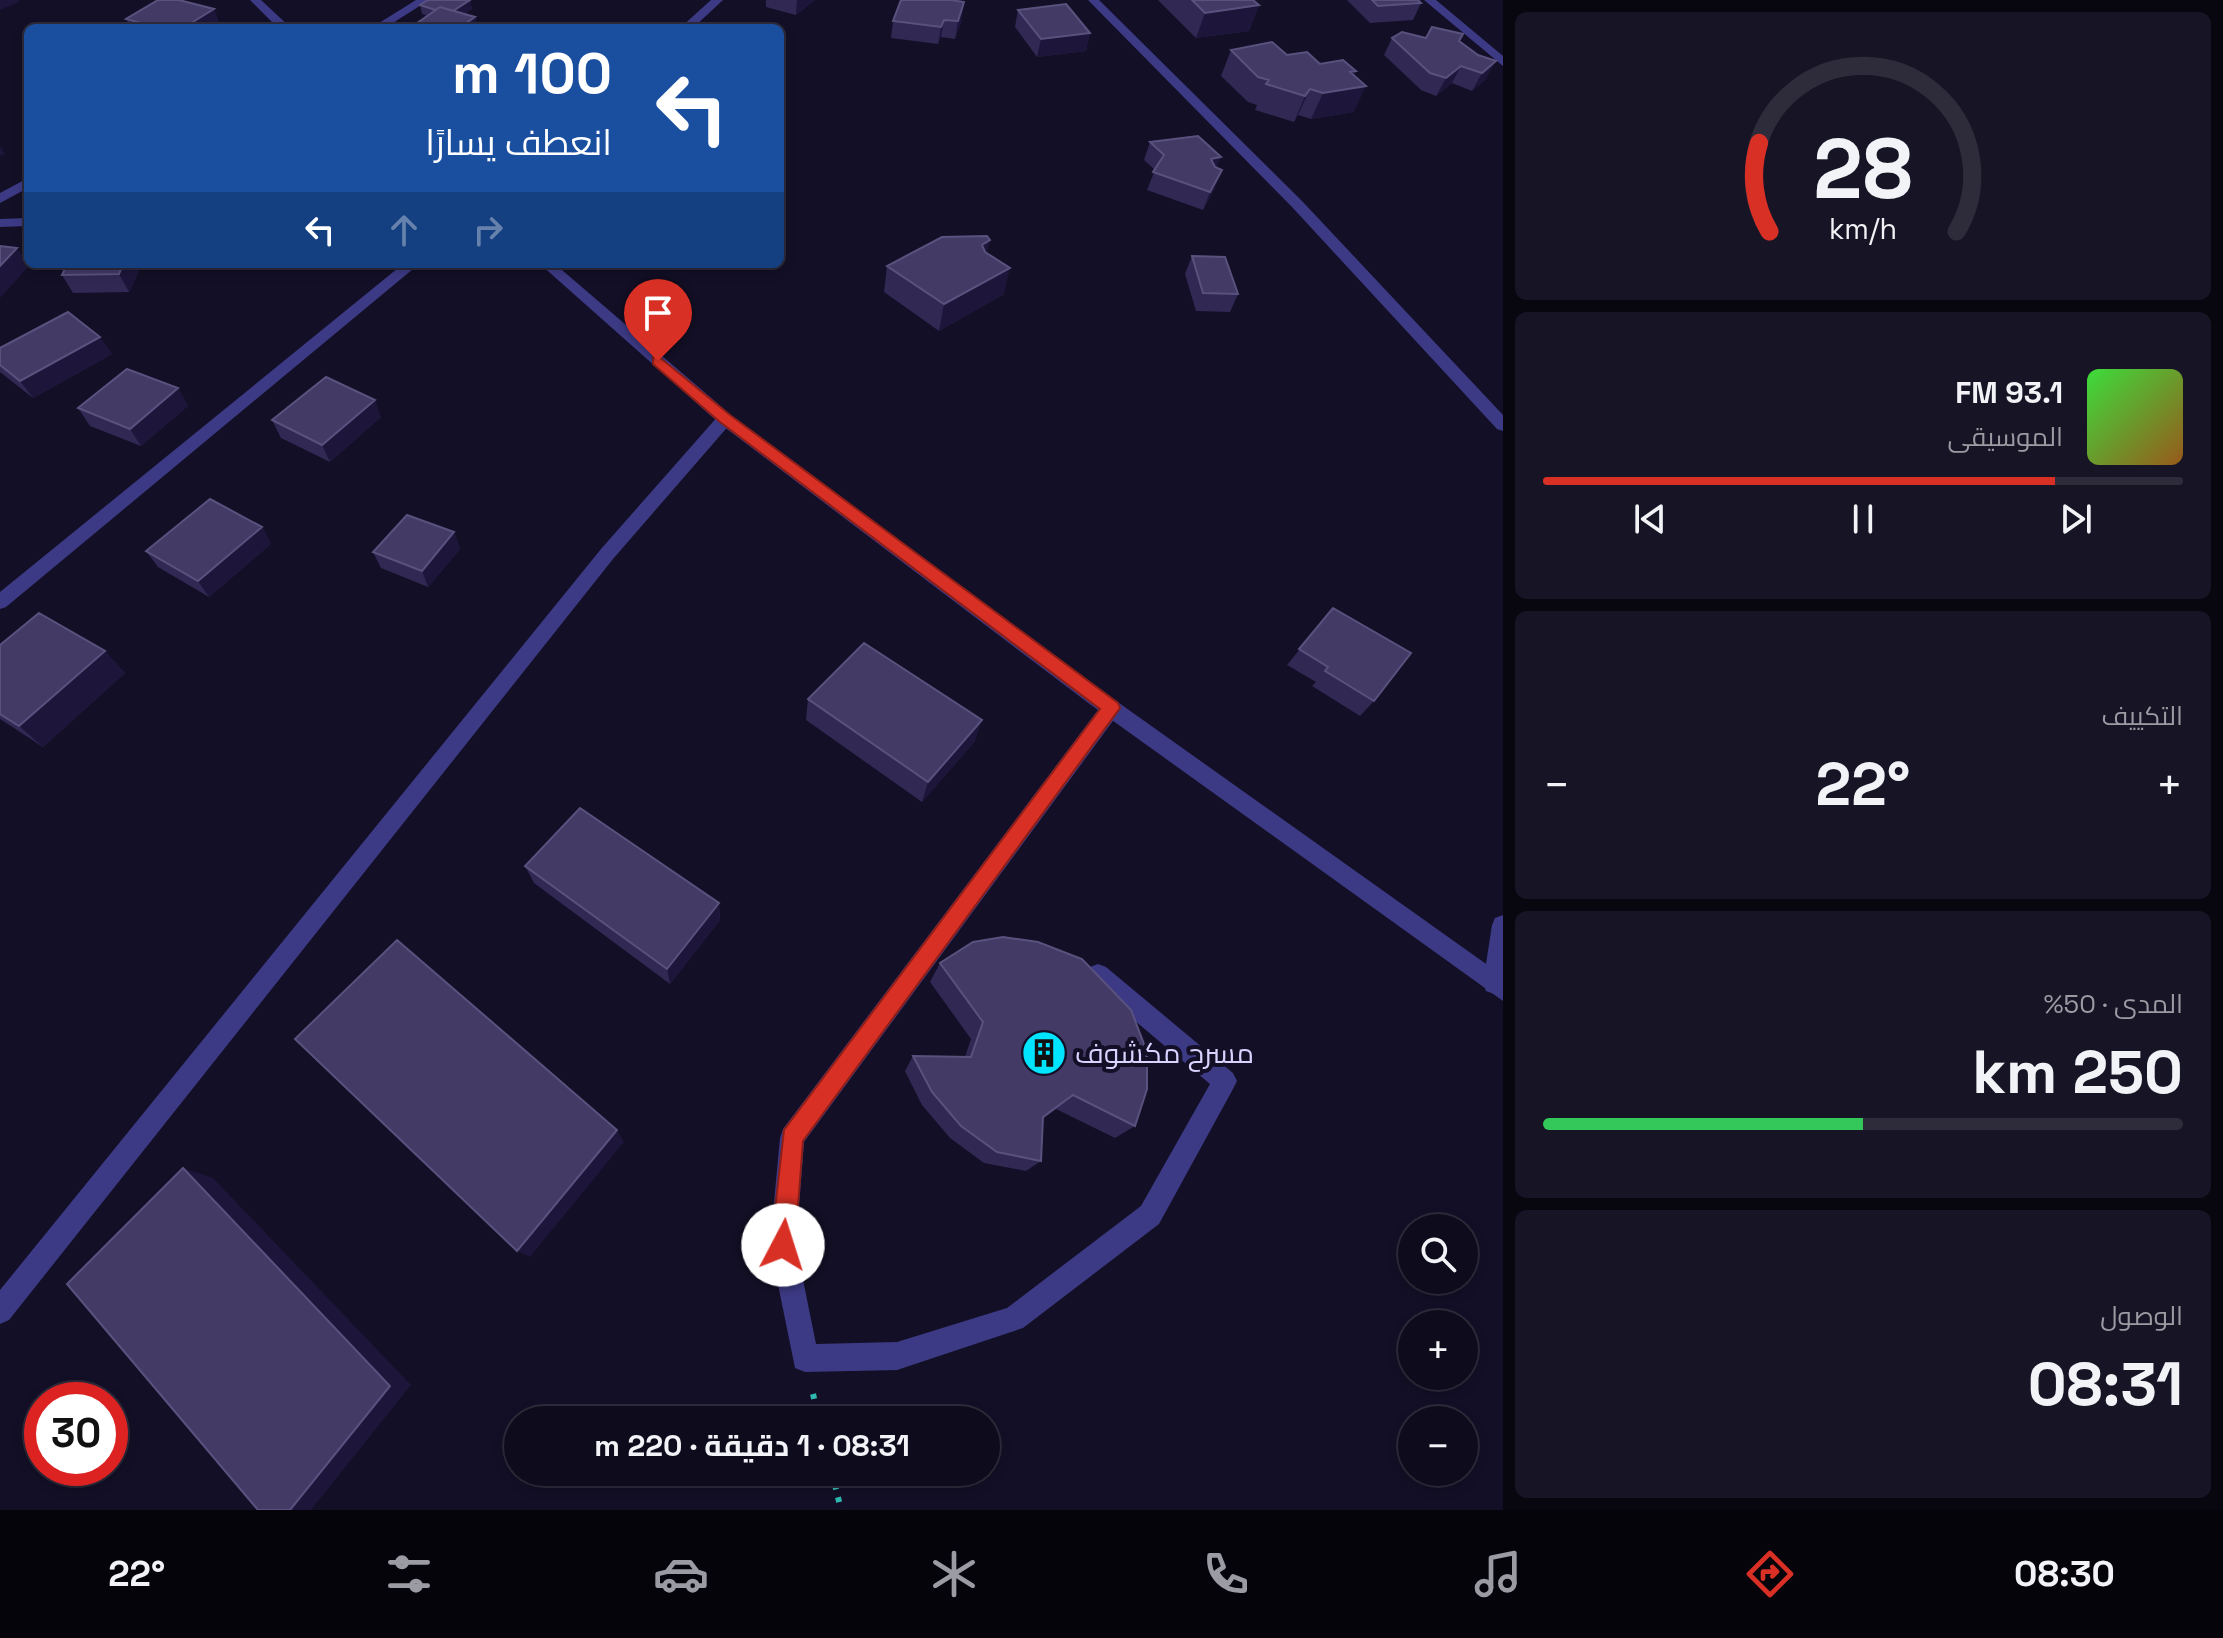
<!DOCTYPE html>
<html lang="ar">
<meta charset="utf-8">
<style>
body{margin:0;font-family:"Space Grotesk",Cairo,sans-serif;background:#171425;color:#f1f3f6;direction:rtl;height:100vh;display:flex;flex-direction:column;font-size:30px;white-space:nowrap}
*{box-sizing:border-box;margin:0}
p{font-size:26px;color:#9b9ba3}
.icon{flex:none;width:44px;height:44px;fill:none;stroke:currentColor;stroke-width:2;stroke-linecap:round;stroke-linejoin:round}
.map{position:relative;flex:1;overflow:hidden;direction:ltr}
.sheet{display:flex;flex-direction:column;gap:12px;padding:12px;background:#08060f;width:720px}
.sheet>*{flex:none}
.banner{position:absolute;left:24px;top:24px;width:760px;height:244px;border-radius:12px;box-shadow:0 4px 12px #0003,0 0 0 2px #2e2b3b;direction:rtl;background:#1a4fa0;color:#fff;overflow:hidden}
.fabs{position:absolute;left:1398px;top:1214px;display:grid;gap:16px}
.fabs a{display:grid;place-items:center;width:80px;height:80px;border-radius:50%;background:#0e0b1c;box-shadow:0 4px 12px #0003,0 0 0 2px #2e2b3b;font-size:40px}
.speed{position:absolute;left:24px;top:1382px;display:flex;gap:16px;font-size:40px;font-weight:700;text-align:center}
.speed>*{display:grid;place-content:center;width:104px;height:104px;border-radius:50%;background:#0e0b1c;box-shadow:0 4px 12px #0003,0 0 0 2px #2e2b3b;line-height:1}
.speed .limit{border:12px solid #d22;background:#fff;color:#111}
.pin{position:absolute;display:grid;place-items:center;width:68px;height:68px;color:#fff;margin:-82px -34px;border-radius:50% 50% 50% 0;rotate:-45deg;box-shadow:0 0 8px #0007}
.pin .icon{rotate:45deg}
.me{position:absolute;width:88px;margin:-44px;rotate:5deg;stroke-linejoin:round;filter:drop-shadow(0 0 6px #0008)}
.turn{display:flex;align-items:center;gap:28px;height:168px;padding:0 40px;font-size:36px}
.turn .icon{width:104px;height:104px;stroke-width:2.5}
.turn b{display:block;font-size:56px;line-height:68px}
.lanes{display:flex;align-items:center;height:76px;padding:0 40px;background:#0003;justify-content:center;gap:40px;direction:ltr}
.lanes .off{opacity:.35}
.big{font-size:60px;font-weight:700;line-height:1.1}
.sheet .tile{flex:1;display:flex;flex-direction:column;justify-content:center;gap:12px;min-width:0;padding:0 28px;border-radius:12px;background:#171425}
.sheet .dial{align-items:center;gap:0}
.dial svg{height:208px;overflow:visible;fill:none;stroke:#2e2b3b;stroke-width:7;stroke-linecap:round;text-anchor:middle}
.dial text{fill:#f1f3f6;stroke:none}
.song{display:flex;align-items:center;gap:24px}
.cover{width:96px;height:96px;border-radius:12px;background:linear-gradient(135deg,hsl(120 70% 55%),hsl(30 70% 35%))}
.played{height:8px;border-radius:4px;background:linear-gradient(90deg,#d93025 80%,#2e2b3b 80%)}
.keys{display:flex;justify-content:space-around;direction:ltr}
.heat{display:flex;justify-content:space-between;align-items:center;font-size:44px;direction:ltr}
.charge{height:12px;border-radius:6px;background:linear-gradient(90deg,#34c759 50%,#2e2b3b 0)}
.trip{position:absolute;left:504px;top:1406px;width:496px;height:80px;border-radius:40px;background:#0e0b1c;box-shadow:0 4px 12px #0003,0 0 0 2px #2e2b3b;font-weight:700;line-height:80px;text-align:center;direction:rtl}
.tab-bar{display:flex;height:128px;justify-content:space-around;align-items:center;background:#06040b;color:#9b9ba3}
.tab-bar .icon{width:56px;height:56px}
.tab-bar .active{color:#d93025}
.tab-bar b{font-size:36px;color:#f1f3f6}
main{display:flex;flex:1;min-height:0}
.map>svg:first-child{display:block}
</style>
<main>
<section class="sheet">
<div class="tile dial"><svg viewBox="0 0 100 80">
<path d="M14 69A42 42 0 1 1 86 69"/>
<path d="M14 69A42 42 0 0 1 10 35" stroke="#d93025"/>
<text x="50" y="56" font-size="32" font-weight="700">28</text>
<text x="50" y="72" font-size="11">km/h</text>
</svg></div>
<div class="tile">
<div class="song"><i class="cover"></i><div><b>93.1 FM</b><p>الموسيقى</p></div></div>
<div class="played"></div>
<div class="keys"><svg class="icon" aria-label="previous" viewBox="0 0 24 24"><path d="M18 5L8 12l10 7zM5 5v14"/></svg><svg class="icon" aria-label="pause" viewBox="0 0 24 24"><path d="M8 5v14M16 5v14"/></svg><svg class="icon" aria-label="next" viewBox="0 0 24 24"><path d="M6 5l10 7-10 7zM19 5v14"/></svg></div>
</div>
<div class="tile"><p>التكييف</p>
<div class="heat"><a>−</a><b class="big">22°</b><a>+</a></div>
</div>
<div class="tile"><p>المدى · 50%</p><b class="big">250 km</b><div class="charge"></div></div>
<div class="tile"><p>الوصول</p><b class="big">08:31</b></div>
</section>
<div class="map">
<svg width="1503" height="1510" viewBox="0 0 1503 1510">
<rect width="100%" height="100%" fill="#130f26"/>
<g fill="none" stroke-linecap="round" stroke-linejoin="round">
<path stroke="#2fb8b0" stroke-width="6" stroke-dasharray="5 8" stroke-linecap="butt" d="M 813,1394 L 819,1420
M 832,1472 L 841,1510"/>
<path fill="#3d3a85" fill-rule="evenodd" d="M 416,0 L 429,0 L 385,28 L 371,28 Z
M 1088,0 L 1099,0 L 1302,201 L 1503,415 L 1503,431 L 1497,429 L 1292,207 Z
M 1424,0 L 1436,0 L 1503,56 L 1503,66 Z
M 28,178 L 28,188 L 0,203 L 0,193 Z
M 28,218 L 28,226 L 0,227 L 0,219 Z
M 725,414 L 731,415 L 731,423 L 613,559 L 9,1320 L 0,1324 L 0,1290 L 601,549 L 719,415 Z
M 1111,700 L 1118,702 L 1121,708 L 1118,714 L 804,1142 L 796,1245 L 816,1344 L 897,1342 L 1007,1308 L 1141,1206 L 1210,1084 L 1090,983 L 1087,975 L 1090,967 L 1098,964 L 1106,967 L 1233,1073 L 1237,1081 L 1233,1089 L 1159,1224 L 1023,1328 L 897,1370 L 805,1372 L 795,1368 L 770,1245 L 780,1138 L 783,1129 L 1104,702 Z
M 1503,915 L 1503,997 L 1486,991 L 1483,983 L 1492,925 L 1495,918 Z"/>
<path fill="#3d3a85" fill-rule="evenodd" d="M 250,0 L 261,0 L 291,28 L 278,28 Z
M 711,0 L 723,0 L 693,28 L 680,28 Z
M 403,264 L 419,264 L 6,607 L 0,609 L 0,592 Z
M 540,264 L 555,264 L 731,415 L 1105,693 L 1503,976 L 1503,1001 L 1091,705 L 719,423 Z"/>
</g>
<path fill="#312854" d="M 470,0 L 472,9 L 464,14 L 475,17 L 478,28 L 410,28 L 428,16 L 422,14 L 420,5 Z
M 766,0 L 815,0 L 796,15 L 766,7 Z
M 1158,0 L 1253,0 L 1259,5 L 1249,31 L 1196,38 Z
M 1347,0 L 1418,0 L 1421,3 L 1413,20 L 1370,23 Z
M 1018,10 L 1090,33 L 1086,51 L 1037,57 L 1015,27 Z
M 126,19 L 221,26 L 218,28 L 131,28 Z
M 962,19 L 955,39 L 941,37 L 938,44 L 891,38 L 893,21 Z
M 1392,38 L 1426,38 L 1459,41 L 1486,79 L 1472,91 L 1452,83 L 1436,96 L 1421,90 L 1384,55 Z
M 1231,50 L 1287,55 L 1356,71 L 1354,75 L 1354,112 L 1311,119 L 1298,115 L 1294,122 L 1255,110 L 1257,105 L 1248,102 L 1221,76 Z
M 1150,142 L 1217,168 L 1215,188 L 1203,210 L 1147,190 L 1155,170 L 1144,160 Z
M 987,253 L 1004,294 L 939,331 L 884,292 L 887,266 Z
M 1192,256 L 1238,294 L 1230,312 L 1196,311 L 1185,274 Z
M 67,264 L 142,264 L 129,292 L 73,293 L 62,275 Z
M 100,337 L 112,354 L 33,398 L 0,372 L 0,348 Z
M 178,388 L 188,406 L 141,446 L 90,426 L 78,408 Z
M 381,417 L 330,462 L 281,438 L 272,420 Z
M 262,527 L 271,544 L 209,597 L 158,567 L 146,551 Z
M 454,532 L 460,549 L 428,587 L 381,568 L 373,552 Z
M 1333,608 L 1374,701 L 1360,716 L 1312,686 L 1316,682 L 1287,665 Z
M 0,645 L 105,651 L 125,673 L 43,747 L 0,719 Z
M 808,699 L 975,741 L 922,802 L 806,720 Z
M 525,866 L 719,903 L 720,920 L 670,984 L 534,883 Z
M 940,963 L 1135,1126 L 1115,1138 L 1056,1109 L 1043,1119 L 1041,1161 L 1026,1171 L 984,1163 L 950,1138 L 922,1105 L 905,1071 L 913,1056 L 965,1057 L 971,1039 L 930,982 Z"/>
<path fill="#1d163a" d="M 0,0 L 18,0 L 19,2 L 0,10 Z
M 470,0 L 472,9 L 449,23 L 447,14 Z
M 797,0 L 815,0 L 796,15 Z
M 964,2 L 962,19 L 955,39 L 958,21 Z
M 1259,5 L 1249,31 L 1196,38 L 1205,13 Z
M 214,9 L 221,26 L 218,28 L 183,28 Z
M 475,17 L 478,28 L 459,28 Z
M 944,20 L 941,37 L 938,44 L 941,27 Z
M 1090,33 L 1086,51 L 1037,57 L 1041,39 Z
M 1496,61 L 1486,79 L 1472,91 L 1482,73 Z
M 1461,66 L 1452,83 L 1436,96 L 1446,78 Z
M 1356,71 L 1347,89 L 1366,86 L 1354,112 L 1311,119 L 1323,93 L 1350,72 Z
M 1310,89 L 1298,115 L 1294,122 L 1305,96 Z
M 784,112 L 784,130 L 780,133 L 780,116 Z
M 0,146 L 5,154 L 0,156 Z
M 1221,157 L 1214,175 L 1211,159 Z
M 1222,170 L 1215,188 L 1203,210 L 1210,192 Z
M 990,240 L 984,266 L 982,245 Z
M 17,248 L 29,266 L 0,298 L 0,266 Z
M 123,264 L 142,264 L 129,292 L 119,274 Z
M 1010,268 L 1004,294 L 939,331 L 944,304 Z
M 100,337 L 112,354 L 33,398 L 20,381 Z
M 178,388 L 188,406 L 141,446 L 130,429 Z
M 375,400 L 381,417 L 330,462 L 322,445 Z
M 262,527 L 271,544 L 209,597 L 198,581 Z
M 454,532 L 460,549 L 428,587 L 422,571 Z
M 105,651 L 125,673 L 43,747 L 19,726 Z
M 982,720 L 975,741 L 922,802 L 928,782 Z
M 719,903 L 720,920 L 670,984 L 667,969 Z
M 617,1130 L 624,1142 L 530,1257 L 517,1251 Z
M 183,1168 L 213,1178 L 411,1385 L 311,1510 L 290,1510 Z"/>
<path fill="#433a66" stroke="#5a527e" stroke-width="2" d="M 158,0 L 179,0 L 214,9 L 183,28 L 144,28 L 140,27 L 145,24 L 126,19 Z
M 428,0 L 470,0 L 453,11 L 440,7 L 435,10 L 420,5 Z
M 901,0 L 951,0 L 964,2 L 958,21 L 944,20 L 941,27 L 893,21 Z
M 1192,0 L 1253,0 L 1259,5 L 1205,13 Z
M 1372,0 L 1418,0 L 1421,3 L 1378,6 Z
M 1066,4 L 1090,33 L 1041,39 L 1018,10 Z
M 440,7 L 475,17 L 459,28 L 410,28 Z
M 1432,27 L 1463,34 L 1459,41 L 1478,55 L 1496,61 L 1482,73 L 1461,66 L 1446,78 L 1430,73 L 1392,38 L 1402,32 L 1426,38 Z
M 1272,42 L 1287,55 L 1307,52 L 1320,64 L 1343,60 L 1356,71 L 1350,72 L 1366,86 L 1323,93 L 1310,89 L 1305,96 L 1266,84 L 1269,80 L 1258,77 L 1231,50 Z
M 1198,136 L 1221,157 L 1211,159 L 1215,167 L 1222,170 L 1210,192 L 1153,172 L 1164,155 L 1150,142 Z
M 987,236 L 990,240 L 982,245 L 985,252 L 1010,268 L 944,304 L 887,266 L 942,237 Z
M 0,246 L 17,248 L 0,266 Z
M 1192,256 L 1225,257 L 1238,294 L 1203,293 Z
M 67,264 L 123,264 L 119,274 L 62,275 Z
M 68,312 L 100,337 L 20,381 L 0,365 L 0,348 Z
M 127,369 L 178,388 L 130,429 L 78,408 Z
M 326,377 L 375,400 L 322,445 L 272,420 Z
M 210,499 L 262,527 L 198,581 L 146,551 Z
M 407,515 L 454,532 L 422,571 L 373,552 Z
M 1333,608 L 1411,653 L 1374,701 L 1325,671 L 1328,667 L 1299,649 Z
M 39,613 L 105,651 L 19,726 L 0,714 L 0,645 Z
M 864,643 L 982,720 L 928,782 L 808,699 Z
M 580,808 L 719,903 L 667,969 L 525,866 Z
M 1003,937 L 1038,942 L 1082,959 L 1131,1010 L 1147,1052 L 1147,1089 L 1135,1126 L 1073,1095 L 1043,1117 L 1041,1161 L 997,1152 L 961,1126 L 932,1092 L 913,1056 L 971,1057 L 983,1022 L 940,963 L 973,942 Z
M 397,940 L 617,1130 L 517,1251 L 295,1039 Z
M 183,1168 L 390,1386 L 290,1510 L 258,1510 L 67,1284 Z"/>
<path fill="#d93025" stroke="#8d1f18" stroke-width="2" d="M 658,356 L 730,415 L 1118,703 L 1120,708 L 803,1141 L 795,1245 L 791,1253 L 783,1257 L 775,1253 L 771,1245 L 784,1130 L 1100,709 L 720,422 L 653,364 L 653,357 Z"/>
<defs>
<g id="building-disc" transform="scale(2.3)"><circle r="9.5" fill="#00e5ff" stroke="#130f26"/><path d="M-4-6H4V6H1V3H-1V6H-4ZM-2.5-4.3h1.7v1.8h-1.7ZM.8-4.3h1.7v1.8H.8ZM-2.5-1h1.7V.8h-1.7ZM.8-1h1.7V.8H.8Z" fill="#111"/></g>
</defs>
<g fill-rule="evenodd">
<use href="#building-disc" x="1044" y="1053"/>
</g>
<g text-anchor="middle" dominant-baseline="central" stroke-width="8" stroke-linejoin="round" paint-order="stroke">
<g font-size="28" fill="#d9d4ff" stroke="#130f26" text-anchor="start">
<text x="1075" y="1053">مسرح مكشوف</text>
</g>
</g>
</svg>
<div class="fabs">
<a><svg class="icon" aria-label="search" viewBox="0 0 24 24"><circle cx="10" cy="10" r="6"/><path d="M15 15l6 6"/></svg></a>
<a>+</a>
<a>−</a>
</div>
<div class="speed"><div class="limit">30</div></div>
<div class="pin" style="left:658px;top:361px;background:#d93025"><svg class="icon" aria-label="arrive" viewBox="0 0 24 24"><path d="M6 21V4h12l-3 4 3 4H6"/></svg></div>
<svg class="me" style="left:783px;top:1245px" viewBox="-20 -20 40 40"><circle r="19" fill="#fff"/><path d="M0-13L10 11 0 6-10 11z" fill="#d93025"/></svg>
<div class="trip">08:31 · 1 دقيقة · 220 m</div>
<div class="banner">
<div class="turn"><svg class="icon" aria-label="left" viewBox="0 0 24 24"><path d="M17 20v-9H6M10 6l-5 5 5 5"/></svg><div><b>100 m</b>انعطف يسارًا</div></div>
<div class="lanes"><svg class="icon" aria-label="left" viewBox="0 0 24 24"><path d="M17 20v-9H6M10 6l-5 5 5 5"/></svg><svg class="icon off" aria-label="ahead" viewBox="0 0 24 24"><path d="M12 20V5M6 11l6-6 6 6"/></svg><svg class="icon off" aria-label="right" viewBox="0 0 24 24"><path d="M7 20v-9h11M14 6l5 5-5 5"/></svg></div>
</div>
</div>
</main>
<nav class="tab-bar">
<b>08:30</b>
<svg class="icon active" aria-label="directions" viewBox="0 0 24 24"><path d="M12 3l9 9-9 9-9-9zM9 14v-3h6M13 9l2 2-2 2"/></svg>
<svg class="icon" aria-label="music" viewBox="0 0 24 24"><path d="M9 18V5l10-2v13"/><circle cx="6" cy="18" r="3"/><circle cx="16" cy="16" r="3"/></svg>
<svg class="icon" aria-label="phone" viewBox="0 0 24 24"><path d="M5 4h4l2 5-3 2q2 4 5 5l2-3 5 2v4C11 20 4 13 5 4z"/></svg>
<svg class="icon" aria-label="climate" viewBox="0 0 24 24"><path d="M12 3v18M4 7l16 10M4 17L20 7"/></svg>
<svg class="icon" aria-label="car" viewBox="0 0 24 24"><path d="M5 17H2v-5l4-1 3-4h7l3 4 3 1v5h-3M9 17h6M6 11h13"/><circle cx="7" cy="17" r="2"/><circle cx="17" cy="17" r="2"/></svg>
<svg class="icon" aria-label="filters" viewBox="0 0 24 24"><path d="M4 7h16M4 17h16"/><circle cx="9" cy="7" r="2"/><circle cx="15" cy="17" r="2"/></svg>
<b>22°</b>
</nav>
